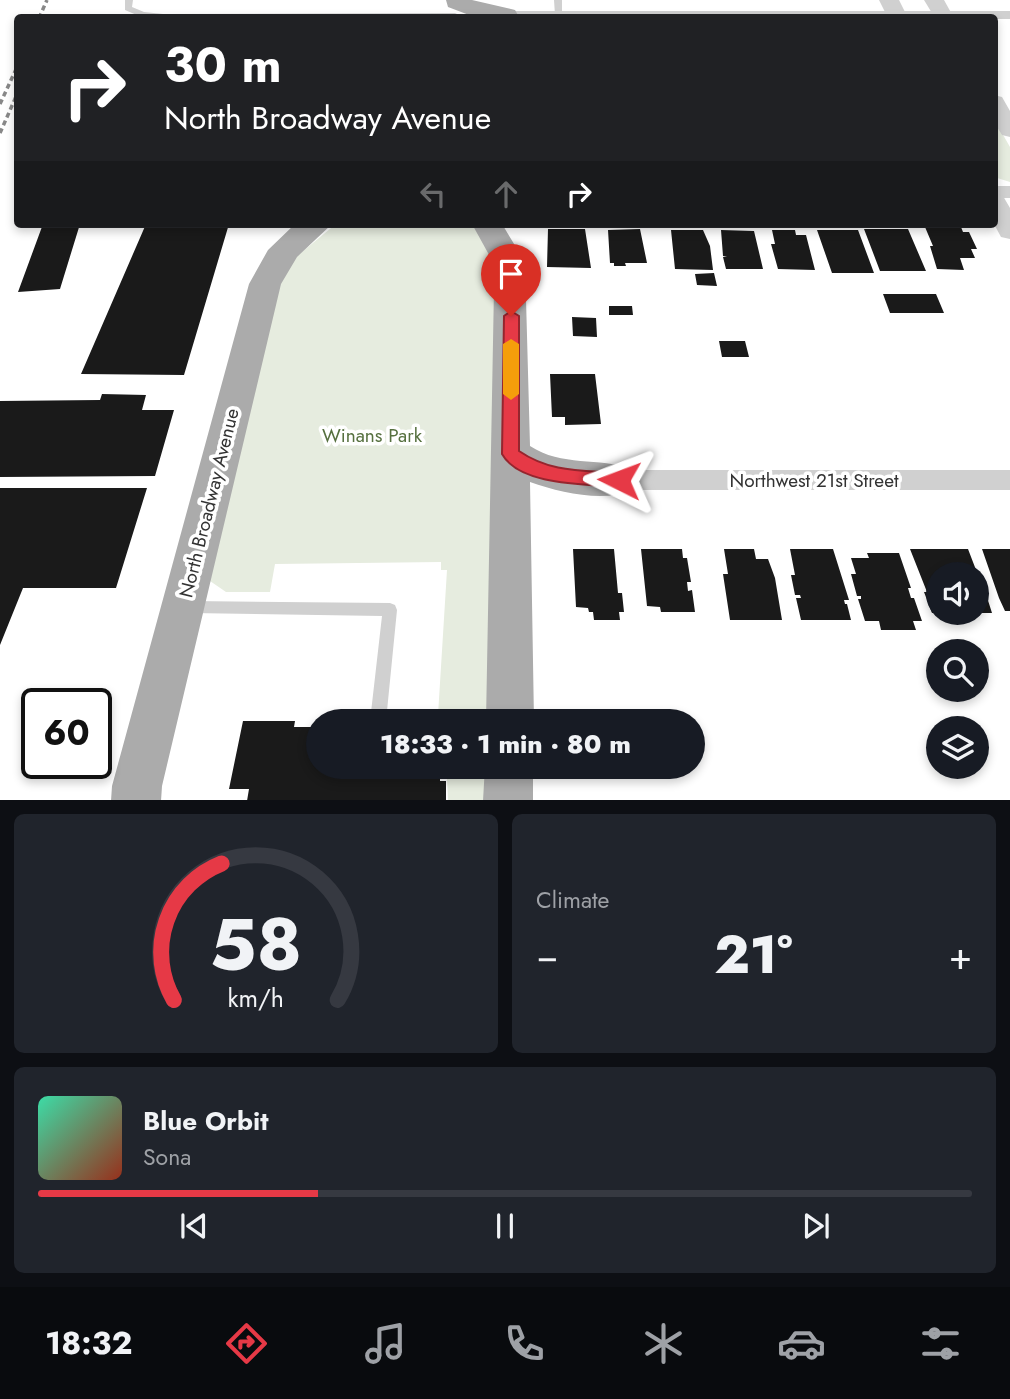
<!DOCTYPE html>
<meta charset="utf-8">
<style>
body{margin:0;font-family:Jost,sans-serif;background:#20242c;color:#f1f3f6;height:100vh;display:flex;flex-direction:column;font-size:26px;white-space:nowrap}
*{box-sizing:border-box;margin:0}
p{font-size:23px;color:#9ea1a6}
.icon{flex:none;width:38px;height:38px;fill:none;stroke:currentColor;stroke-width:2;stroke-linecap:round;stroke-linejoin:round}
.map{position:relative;height:800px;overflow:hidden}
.sheet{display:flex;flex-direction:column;gap:14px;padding:14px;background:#0d0f14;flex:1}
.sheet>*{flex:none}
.banner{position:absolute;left:14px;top:14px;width:984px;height:214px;border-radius:7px;box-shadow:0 4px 10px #0003;background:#202124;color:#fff;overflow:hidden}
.buttons{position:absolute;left:926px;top:562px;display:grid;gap:14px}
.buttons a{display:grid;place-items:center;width:63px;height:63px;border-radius:50%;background:#171b24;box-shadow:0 4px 10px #0003;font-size:35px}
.speed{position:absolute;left:21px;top:688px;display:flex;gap:14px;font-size:35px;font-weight:700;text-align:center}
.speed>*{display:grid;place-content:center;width:91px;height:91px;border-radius:50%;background:#171b24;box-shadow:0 4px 10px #0003;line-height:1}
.speed .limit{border:4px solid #111;border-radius:10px;background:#fff;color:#111}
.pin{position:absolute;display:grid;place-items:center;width:60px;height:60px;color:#fff;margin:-72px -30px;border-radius:50% 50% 50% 0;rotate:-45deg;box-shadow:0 0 7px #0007}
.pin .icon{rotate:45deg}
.me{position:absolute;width:77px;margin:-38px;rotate:273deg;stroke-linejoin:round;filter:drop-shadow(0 0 5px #0008)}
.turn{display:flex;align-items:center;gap:24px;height:147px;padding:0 35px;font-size:32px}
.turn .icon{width:91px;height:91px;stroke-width:2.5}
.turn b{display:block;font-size:49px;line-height:60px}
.lanes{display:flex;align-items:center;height:66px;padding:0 35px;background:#0003;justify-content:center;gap:35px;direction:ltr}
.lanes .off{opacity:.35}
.big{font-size:52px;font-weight:800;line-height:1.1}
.sheet .card{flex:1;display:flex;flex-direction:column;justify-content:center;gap:10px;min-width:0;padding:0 24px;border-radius:10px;background:#20242c}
.sheet .dial{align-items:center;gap:0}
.dial svg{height:182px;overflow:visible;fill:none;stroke:#363941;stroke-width:7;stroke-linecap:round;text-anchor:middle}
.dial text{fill:#f1f3f6;stroke:none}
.song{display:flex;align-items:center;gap:21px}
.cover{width:84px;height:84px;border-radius:10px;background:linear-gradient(135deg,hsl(160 70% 55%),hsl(10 70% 35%))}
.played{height:7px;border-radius:4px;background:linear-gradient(90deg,#e63946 30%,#363941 30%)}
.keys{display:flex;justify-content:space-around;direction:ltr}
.heat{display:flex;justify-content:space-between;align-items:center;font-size:38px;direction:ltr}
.sheet .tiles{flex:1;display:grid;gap:14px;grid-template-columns:1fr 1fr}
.card:last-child{grid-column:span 2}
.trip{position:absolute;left:306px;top:709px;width:399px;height:70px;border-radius:35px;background:#171b24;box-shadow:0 4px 10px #0003;font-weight:800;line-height:70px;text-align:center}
.tab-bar{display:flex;height:112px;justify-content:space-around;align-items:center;background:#090b0e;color:#9ea1a6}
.tab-bar .icon{width:49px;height:49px}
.tab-bar .active{color:#e63946}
.tab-bar b{font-size:32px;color:#f1f3f6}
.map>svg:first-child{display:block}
</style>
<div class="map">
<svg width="1010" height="801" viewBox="0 0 1010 801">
<rect width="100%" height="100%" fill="#fff"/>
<path fill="#e6ecdf" d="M 994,119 L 1010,147 L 1010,182 L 994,177 Z
M 336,224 L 472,224 L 490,250 L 497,272 L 491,721 L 441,721 L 438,715 L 447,570 L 441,570 L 441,562 L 275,564 L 270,592 L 226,592 L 210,581 L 281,280 L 291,261 Z
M 440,767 L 490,767 L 488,800 L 448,800 L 447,779 L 440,778 Z"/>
<path fill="#1a1a1a" d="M 43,224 L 80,224 L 60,289 L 18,292 Z
M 146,224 L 229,224 L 184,375 L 81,374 Z
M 925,227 L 961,227 L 963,232 L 969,232 L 977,249 L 971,249 L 975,258 L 960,258 L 964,270 L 937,269 L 930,246 L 933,246 Z
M 548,229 L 585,229 L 591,268 L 547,267 Z
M 640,229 L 647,263 L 625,263 L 626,266 L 614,266 L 614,263 L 610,263 L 608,230 Z
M 864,229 L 908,229 L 926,271 L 880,271 Z
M 671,230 L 703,230 L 710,246 L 713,270 L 675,269 Z
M 721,230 L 754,231 L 763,269 L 726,269 L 723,257 L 727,257 L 723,256 Z
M 772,230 L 795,230 L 796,235 L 806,235 L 815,270 L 778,269 L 771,244 L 775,244 Z
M 817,230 L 858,230 L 874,273 L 832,273 Z
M 714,273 L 717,286 L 697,285 L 695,274 Z
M 883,294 L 936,294 L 944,313 L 890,313 Z
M 609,306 L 632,306 L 633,315 L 609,315 Z
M 572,317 L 596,318 L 597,337 L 573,336 Z
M 719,341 L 745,341 L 749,357 L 722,357 Z
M 550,374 L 595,374 L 601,424 L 565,425 L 565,417 L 552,417 Z
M 102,394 L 146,395 L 142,410 L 174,410 L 155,476 L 0,477 L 0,401 L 100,400 Z
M 0,488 L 147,488 L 116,588 L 23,588 L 0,645 Z
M 573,549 L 614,549 L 618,593 L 622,593 L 624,612 L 619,612 L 620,620 L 594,620 L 593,612 L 589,612 L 588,608 L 576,607 Z
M 641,549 L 682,549 L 683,558 L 687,558 L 691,582 L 687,582 L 688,591 L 692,590 L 695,612 L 661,612 L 660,607 L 647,606 Z
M 724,549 L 754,549 L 756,559 L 768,559 L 775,578 L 782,620 L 730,620 L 723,574 L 728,574 Z
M 790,549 L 833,549 L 849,600 L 844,600 L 845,604 L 847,604 L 851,620 L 801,620 L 796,598 L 801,598 L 800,595 L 795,595 L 791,575 L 795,575 Z
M 910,549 L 968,549 L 981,583 L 978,583 L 981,591 L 985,591 L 992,613 L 976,613 L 976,574 L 938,574 L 938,613 L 932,613 L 924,592 L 927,592 Z
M 982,549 L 1010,549 L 1010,611 L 1005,611 L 999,598 Z
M 867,553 L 899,553 L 911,588 L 908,588 L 911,598 L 914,598 L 922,621 L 913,621 L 916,630 L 881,630 L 879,621 L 865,621 L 858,599 L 861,599 L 861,596 L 857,596 L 851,574 L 856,574 L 851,558 L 869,558 Z
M 243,721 L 295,721 L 294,727 L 318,727 L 318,766 L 440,766 L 440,781 L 446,781 L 446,801 L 247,801 L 249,789 L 229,789 Z"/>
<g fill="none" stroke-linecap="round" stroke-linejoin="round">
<path fill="#d0d0d0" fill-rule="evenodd" d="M 125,0 L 133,0 L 132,7 L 144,12 L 163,14 L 455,13 L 459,15 L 455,17 L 153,18 L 139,16 L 125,10 Z
M 554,0 L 562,0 L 562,17 L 555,15 Z
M 190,601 L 390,603 L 395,605 L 397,610 L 386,721 L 370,721 L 382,616 L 190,613 L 185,612 L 183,607 L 185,602 Z"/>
<path fill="#d0d0d0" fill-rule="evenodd" d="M 506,11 L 1010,11 L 1010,19 L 500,18 L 501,12 Z
M 994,186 L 1010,186 L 1010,198 L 994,198 Z
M 619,470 L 1010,470 L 1010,490 L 619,490 L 610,487 L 607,480 L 610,473 Z"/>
<path fill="#d0d0d0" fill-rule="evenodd" d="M 879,0 L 899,0 L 908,18 L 888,18 Z
M 924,0 L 944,0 L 954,18 L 935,18 Z
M 994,95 L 1002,97 L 1010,111 L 1010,137 L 1002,135 L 994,122 Z
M 994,193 L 1003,196 L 1010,208 L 1010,239 L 1001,237 L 994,224 Z"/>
<path fill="#ababab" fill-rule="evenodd" d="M 446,0 L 472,0 L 515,10 L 518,15 L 516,18 L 477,18 L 448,7 Z
M 295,224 L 332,224 L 297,257 L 281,284 L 162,786 L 161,801 L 111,801 L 112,786 L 249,284 L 268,250 Z
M 472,224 L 502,224 L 525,262 L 530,446 C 562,467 598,457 633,469 L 639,480 L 633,491 C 601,502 561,493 530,482 L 534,721 L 486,721 L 494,288 L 493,262 Z
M 485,766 L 533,766 L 533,801 L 483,801 Z"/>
<path stroke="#888" stroke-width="3.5" stroke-dasharray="5 3.5" stroke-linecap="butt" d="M 39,18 L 47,0
M 0,104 L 18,65
M 0,133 L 18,92"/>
</g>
<path fill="#e63946" stroke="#96252e" stroke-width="2" d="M 511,311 L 519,316 L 519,451 C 551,473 582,470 619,473 L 625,475 L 628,480 L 625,485 L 619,487 C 587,484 520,486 502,454 L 504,316 Z"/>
<path fill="#f59e0b" d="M 511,339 L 519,344 L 519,394 L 511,400 L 503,394 L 503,344 Z"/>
<g text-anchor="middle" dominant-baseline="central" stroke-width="7" stroke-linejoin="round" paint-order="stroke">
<g font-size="19" fill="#56703f" stroke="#fff">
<text x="372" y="435">Winans Park</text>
</g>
<g font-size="19" fill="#333" stroke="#fff">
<text x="814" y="480">Northwest 21st Street</text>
<text transform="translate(209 503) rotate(-76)">North Broadway Avenue</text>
</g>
</g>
</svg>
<div class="buttons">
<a><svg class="icon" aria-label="sound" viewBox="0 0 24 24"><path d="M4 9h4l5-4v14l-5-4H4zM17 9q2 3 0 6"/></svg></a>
<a><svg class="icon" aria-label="search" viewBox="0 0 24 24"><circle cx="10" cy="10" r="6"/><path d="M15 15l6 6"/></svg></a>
<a><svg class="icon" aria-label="layers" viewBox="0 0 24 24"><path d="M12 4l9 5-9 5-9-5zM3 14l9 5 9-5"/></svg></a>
</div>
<div class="speed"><div class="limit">60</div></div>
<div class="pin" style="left:511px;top:316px;background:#d93025"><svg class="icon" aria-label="arrive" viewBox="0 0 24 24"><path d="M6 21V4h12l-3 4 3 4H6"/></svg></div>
<svg class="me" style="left:619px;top:480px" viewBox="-20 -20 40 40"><path d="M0-17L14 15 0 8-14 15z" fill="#e63946" stroke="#fff" stroke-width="4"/></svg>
<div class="trip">18:33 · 1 min · 80 m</div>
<div class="banner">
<div class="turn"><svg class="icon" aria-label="right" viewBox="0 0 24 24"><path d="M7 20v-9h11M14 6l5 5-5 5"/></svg><div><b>30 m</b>North Broadway Avenue</div></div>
<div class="lanes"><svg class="icon off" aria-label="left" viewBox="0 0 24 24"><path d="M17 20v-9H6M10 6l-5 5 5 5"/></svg><svg class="icon off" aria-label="ahead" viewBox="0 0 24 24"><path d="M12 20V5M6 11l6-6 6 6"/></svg><svg class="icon" aria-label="right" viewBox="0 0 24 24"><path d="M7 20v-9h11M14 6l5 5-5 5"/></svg></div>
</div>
</div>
<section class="sheet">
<div class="tiles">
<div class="card dial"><svg viewBox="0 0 100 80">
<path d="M14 69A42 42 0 1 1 86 69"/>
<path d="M14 69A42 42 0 0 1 35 9" stroke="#e63946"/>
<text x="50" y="56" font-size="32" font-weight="700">58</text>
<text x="50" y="72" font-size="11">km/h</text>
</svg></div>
<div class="card"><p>Climate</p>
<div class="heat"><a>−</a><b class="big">21°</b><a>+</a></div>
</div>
<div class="card">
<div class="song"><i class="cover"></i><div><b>Blue Orbit</b><p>Sona</p></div></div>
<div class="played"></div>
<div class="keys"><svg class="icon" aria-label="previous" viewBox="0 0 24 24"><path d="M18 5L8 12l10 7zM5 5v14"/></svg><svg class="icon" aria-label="pause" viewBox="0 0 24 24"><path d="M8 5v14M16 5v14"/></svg><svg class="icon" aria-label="next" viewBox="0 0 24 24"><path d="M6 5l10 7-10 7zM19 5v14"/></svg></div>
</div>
</div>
</section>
<nav class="tab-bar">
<b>18:32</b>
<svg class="icon active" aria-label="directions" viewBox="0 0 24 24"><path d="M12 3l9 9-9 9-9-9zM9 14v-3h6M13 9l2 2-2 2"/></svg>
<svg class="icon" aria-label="music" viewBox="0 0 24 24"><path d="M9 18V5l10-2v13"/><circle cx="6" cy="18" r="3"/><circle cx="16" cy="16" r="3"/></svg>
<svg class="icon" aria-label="phone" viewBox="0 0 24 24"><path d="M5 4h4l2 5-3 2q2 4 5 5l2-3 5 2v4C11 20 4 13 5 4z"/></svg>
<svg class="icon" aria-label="climate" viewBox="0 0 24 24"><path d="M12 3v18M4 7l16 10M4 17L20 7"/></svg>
<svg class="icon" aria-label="car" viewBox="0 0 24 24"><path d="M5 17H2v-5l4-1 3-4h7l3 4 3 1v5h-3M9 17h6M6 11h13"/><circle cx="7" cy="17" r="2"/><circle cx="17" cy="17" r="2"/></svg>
<svg class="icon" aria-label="filters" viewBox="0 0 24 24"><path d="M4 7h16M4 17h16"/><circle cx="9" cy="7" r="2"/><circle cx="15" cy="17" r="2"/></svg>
</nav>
